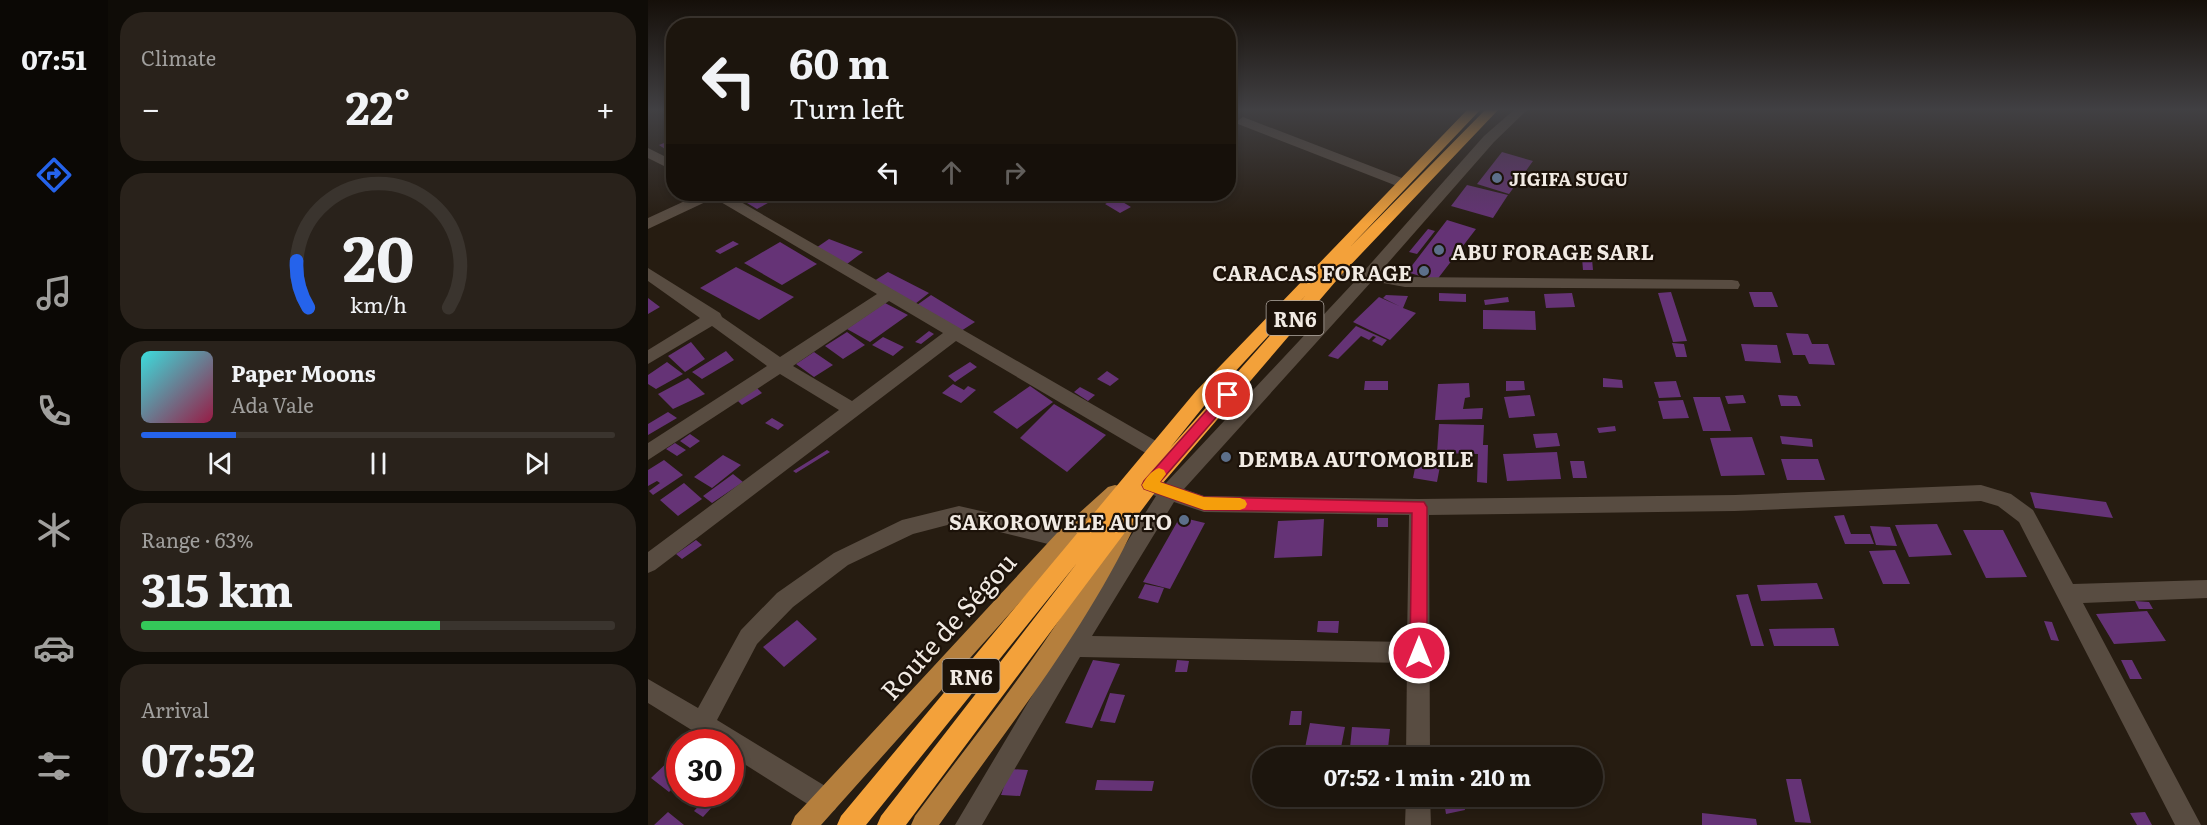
<!DOCTYPE html>
<meta charset="utf-8">
<style>
body{margin:0;font-family:Literata,serif;background:#29221b;color:#f1f3f6;height:100vh;display:flex;flex-direction:column;font-size:22px;white-space:nowrap}
*{box-sizing:border-box;margin:0}
p{font-size:20px;color:#a09f9d}
.icon{flex:none;width:33px;height:33px;fill:none;stroke:currentColor;stroke-width:2;stroke-linecap:round;stroke-linejoin:round}
.map{position:relative;flex:1;overflow:hidden}
.drawer{display:flex;flex-direction:column;gap:12px;padding:12px;background:#0f0c07;width:540px}
.drawer>*{flex:none}
.top-card{position:absolute;left:18px;top:18px;width:570px;height:183px;border-radius:24px;box-shadow:0 3px 9px #0003,0 0 0 2px #3a342e;background:#1c150d;color:#f1f3f6;overflow:hidden}
.speed{position:absolute;left:18px;top:729px;display:flex;gap:12px;font-size:30px;font-weight:700;text-align:center}
.speed>*{display:grid;place-content:center;width:78px;height:78px;border-radius:50%;background:#1c150d;box-shadow:0 3px 9px #0003,0 0 0 2px #3a342e;line-height:1}
.speed .limit{border:9px solid #d22;background:#fff;color:#111}
.pin{position:absolute;display:grid;place-items:center;width:51px;height:51px;color:#fff;margin:-26px;border:3px solid #fff;border-radius:50%;box-shadow:0 2px 6px #0007}
.me{position:absolute;width:66px;margin:-33px;rotate:0deg;stroke-linejoin:round;filter:drop-shadow(0 0 4px #0008)}
.turn{display:flex;align-items:center;gap:21px;height:126px;padding:0 24px;font-size:27px}
.turn .icon{width:78px;height:78px;stroke-width:2.5}
.turn b{display:block;font-size:42px;line-height:51px}
.lanes{display:flex;align-items:center;height:57px;padding:0 24px;background:#0003;justify-content:center;gap:30px;direction:ltr}
.lanes .off{opacity:.35}
.big{font-size:45px;font-weight:700;line-height:1.1}
.drawer .card{flex:1;display:flex;flex-direction:column;justify-content:center;gap:9px;min-width:0;padding:0 21px;border-radius:24px;background:#29221b}
.drawer .dial{align-items:center;gap:0}
.dial svg{height:156px;overflow:visible;fill:none;stroke:#3a342e;stroke-width:7;stroke-linecap:round;text-anchor:middle}
.dial text{fill:#f1f3f6;stroke:none}
.song{display:flex;align-items:center;gap:18px}
.cover{width:72px;height:72px;border-radius:9px;background:linear-gradient(135deg,hsl(180 70% 55%),hsl(340 70% 35%))}
.played{height:6px;border-radius:3px;background:linear-gradient(90deg,#2563eb 20%,#3a342e 20%)}
.keys{display:flex;justify-content:space-around;direction:ltr}
.heat{display:flex;justify-content:space-between;align-items:center;font-size:33px;direction:ltr}
.charge{height:9px;border-radius:4px;background:linear-gradient(90deg,#34c759 63%,#3a342e 0)}
.trip{position:absolute;left:604px;top:747px;width:351px;height:60px;border-radius:30px;background:#1c150d;box-shadow:0 3px 9px #0003,0 0 0 2px #3a342e;font-weight:700;line-height:60px;text-align:center}
main{display:flex;flex:1;min-height:0}
.tabs{display:flex;flex-direction:column;width:108px;justify-content:space-around;align-items:center;background:#0b0805;color:#a09f9d}
.tabs .icon{width:42px;height:42px}
.tabs .selected{color:#2563eb}
.tabs b{font-size:27px;color:#f1f3f6}
.map>svg:first-child{display:block}
</style>
<main>
<nav class="tabs">
<b>07:51</b>
<svg class="icon selected" aria-label="directions" viewBox="0 0 24 24"><path d="M12 3l9 9-9 9-9-9zM9 14v-3h6M13 9l2 2-2 2"/></svg>
<svg class="icon" aria-label="music" viewBox="0 0 24 24"><path d="M9 18V5l10-2v13"/><circle cx="6" cy="18" r="3"/><circle cx="16" cy="16" r="3"/></svg>
<svg class="icon" aria-label="phone" viewBox="0 0 24 24"><path d="M5 4h4l2 5-3 2q2 4 5 5l2-3 5 2v4C11 20 4 13 5 4z"/></svg>
<svg class="icon" aria-label="climate" viewBox="0 0 24 24"><path d="M12 3v18M4 7l16 10M4 17L20 7"/></svg>
<svg class="icon" aria-label="car" viewBox="0 0 24 24"><path d="M5 17H2v-5l4-1 3-4h7l3 4 3 1v5h-3M9 17h6M6 11h13"/><circle cx="7" cy="17" r="2"/><circle cx="17" cy="17" r="2"/></svg>
<svg class="icon" aria-label="filters" viewBox="0 0 24 24"><path d="M4 7h16M4 17h16"/><circle cx="9" cy="7" r="2"/><circle cx="15" cy="17" r="2"/></svg>
</nav>
<section class="drawer">
<div class="card"><p>Climate</p>
<div class="heat"><a>−</a><b class="big">22°</b><a>+</a></div>
</div>
<div class="card dial"><svg viewBox="0 0 100 80">
<path d="M14 69A42 42 0 1 1 86 69"/>
<path d="M14 69A42 42 0 0 1 8 45" stroke="#2563eb"/>
<text x="50" y="56" font-size="32" font-weight="700">20</text>
<text x="50" y="72" font-size="11">km/h</text>
</svg></div>
<div class="card">
<div class="song"><i class="cover"></i><div><b>Paper Moons</b><p>Ada Vale</p></div></div>
<div class="played"></div>
<div class="keys"><svg class="icon" aria-label="previous" viewBox="0 0 24 24"><path d="M18 5L8 12l10 7zM5 5v14"/></svg><svg class="icon" aria-label="pause" viewBox="0 0 24 24"><path d="M8 5v14M16 5v14"/></svg><svg class="icon" aria-label="next" viewBox="0 0 24 24"><path d="M6 5l10 7-10 7zM19 5v14"/></svg></div>
</div>
<div class="card"><p>Range · 63%</p><b class="big">315 km</b><div class="charge"></div></div>
<div class="card"><p>Arrival</p><b class="big">07:52</b></div>
</section>
<div class="map">
<svg width="1559" height="825" viewBox="0 0 1559 825">
<rect width="100%" height="100%" fill="#261c11"/>
<path fill="#653376" d="M 26,139 L 26,155 L 11,145 Z
M 854,152 L 885,161 L 861,194 L 829,184 Z
M 819,185 L 860,195 L 845,218 L 803,206 Z
M 84,194 L 120,194 L 129,198 L 109,209 Z
M 468,198 L 483,207 L 472,213 L 457,204 Z
M 799,220 L 828,229 L 788,281 L 759,272 Z
M 780,229 L 787,231 L 769,254 L 761,252 Z
M 181,239 L 215,252 L 199,264 L 165,250 Z
M 85,241 L 91,244 L 72,254 L 67,251 Z
M 132,242 L 169,264 L 134,285 L 96,263 Z
M 934,258 L 944,259 L 945,270 L 935,270 Z
M 88,267 L 146,297 L 111,320 L 52,288 Z
M 240,272 L 281,293 L 267,304 L 226,281 Z
M 1023,292 L 1039,341 L 1025,342 L 1010,293 Z
M 1101,292 L 1124,292 L 1130,307 L 1106,307 Z
M 791,293 L 818,294 L 818,302 L 791,301 Z
M 924,293 L 927,307 L 898,308 L 896,294 Z
M 283,295 L 327,322 L 313,331 L 269,305 Z
M 738,295 L 760,296 L 755,308 L 768,313 L 742,340 L 705,322 L 731,297 L 751,306 L 735,298 Z
M 860,297 L 861,302 L 837,305 L 836,300 Z
M 0,298 L 12,307 L 0,314 Z
M 237,303 L 260,315 L 222,342 L 199,329 Z
M 835,310 L 887,311 L 888,330 L 835,329 Z
M 708,326 L 739,340 L 734,346 L 724,341 L 728,337 L 725,336 L 721,340 L 713,336 L 690,359 L 680,356 Z
M 281,331 L 286,334 L 273,344 L 267,342 Z
M 199,332 L 217,345 L 195,359 L 177,346 Z
M 1138,333 L 1160,334 L 1164,344 L 1180,344 L 1187,365 L 1161,364 L 1157,355 L 1145,355 Z
M 235,337 L 256,347 L 245,356 L 224,345 Z
M 43,342 L 57,359 L 37,372 L 20,356 Z
M 1024,343 L 1036,344 L 1039,357 L 1028,357 Z
M 1093,344 L 1129,345 L 1133,363 L 1097,361 Z
M 78,351 L 86,360 L 54,379 L 44,372 Z
M 166,352 L 185,365 L 166,377 L 148,364 Z
M 19,362 L 35,374 L 8,389 L 0,384 L 0,375 Z
M 322,362 L 329,367 L 307,382 L 300,376 Z
M 459,371 L 471,379 L 462,386 L 449,379 Z
M 40,378 L 57,394 L 25,409 L 10,394 Z
M 955,378 L 974,380 L 975,388 L 955,387 Z
M 717,381 L 740,381 L 740,390 L 716,390 Z
M 858,381 L 876,381 L 877,390 L 858,391 Z
M 1028,381 L 1033,397 L 1011,398 L 1006,382 Z
M 821,383 L 822,397 L 817,398 L 815,409 L 835,408 L 834,419 L 787,420 L 790,384 Z
M 305,384 L 316,390 L 320,386 L 328,390 L 313,403 L 294,393 Z
M 382,386 L 405,402 L 369,429 L 345,412 Z
M 432,387 L 447,395 L 440,401 L 426,392 Z
M 109,388 L 114,393 L 94,405 L 89,400 Z
M 882,395 L 887,416 L 861,418 L 856,397 Z
M 1095,395 L 1098,403 L 1080,404 L 1077,396 Z
M 1130,395 L 1149,396 L 1153,406 L 1133,406 Z
M 1045,397 L 1072,397 L 1083,431 L 1055,431 Z
M 1035,400 L 1041,418 L 1015,419 L 1010,401 Z
M 406,404 L 458,435 L 419,472 L 372,438 Z
M 20,412 L 29,418 L 0,435 L 0,424 Z
M 124,418 L 136,425 L 130,430 L 117,423 Z
M 791,424 L 836,425 L 835,445 L 840,445 L 839,483 L 829,482 L 830,454 L 789,453 Z
M 967,426 L 968,431 L 951,433 L 949,428 Z
M 909,433 L 912,446 L 888,448 L 885,434 Z
M 42,434 L 52,441 L 42,448 L 32,441 Z
M 1132,436 L 1164,439 L 1165,447 L 1134,444 Z
M 1104,437 L 1117,475 L 1073,476 L 1062,438 Z
M 27,443 L 38,450 L 29,456 L 18,449 Z
M 179,450 L 182,452 L 148,473 L 145,471 Z
M 909,452 L 913,479 L 859,481 L 855,454 Z
M 75,455 L 93,465 L 64,488 L 46,477 Z
M 769,458 L 793,461 L 789,482 L 765,478 Z
M 1133,459 L 1170,459 L 1177,480 L 1139,480 Z
M 16,460 L 35,475 L 5,495 L 1,491 L 12,483 L 9,481 L 0,486 L 0,470 Z
M 922,461 L 936,461 L 939,478 L 925,478 Z
M 85,474 L 95,482 L 64,503 L 55,496 Z
M 36,483 L 54,499 L 30,516 L 12,500 Z
M 1382,492 L 1458,502 L 1465,518 L 1387,508 Z
M 1196,515 L 1203,534 L 1222,534 L 1226,544 L 1197,544 L 1186,516 Z
M 532,517 L 557,523 L 522,589 L 495,582 Z
M 729,518 L 740,518 L 740,527 L 729,527 Z
M 676,519 L 674,556 L 626,558 L 630,521 Z
M 1289,524 L 1304,555 L 1261,557 L 1247,525 Z
M 1222,526 L 1242,527 L 1249,546 L 1228,545 Z
M 1315,530 L 1355,530 L 1379,577 L 1338,578 Z
M 48,540 L 54,545 L 34,559 L 28,554 Z
M 1247,550 L 1262,584 L 1235,584 L 1221,551 Z
M 1169,583 L 1175,599 L 1113,601 L 1109,585 Z
M 497,584 L 516,588 L 510,603 L 490,598 Z
M 1100,594 L 1116,646 L 1103,646 L 1088,595 Z
M 1487,601 L 1501,602 L 1505,609 L 1491,609 Z
M 1499,611 L 1518,641 L 1466,644 L 1448,614 Z
M 149,620 L 169,639 L 136,667 L 115,647 Z
M 670,621 L 691,621 L 690,633 L 669,632 Z
M 1396,621 L 1404,622 L 1411,641 L 1403,640 Z
M 1186,628 L 1191,646 L 1126,646 L 1121,629 Z
M 445,660 L 472,664 L 444,728 L 417,723 Z
M 529,660 L 541,661 L 539,672 L 527,672 Z
M 1473,660 L 1484,660 L 1494,679 L 1482,679 Z
M 462,693 L 477,695 L 467,723 L 452,721 Z
M 643,711 L 654,711 L 653,725 L 641,725 Z
M 662,723 L 697,727 L 691,758 L 655,758 Z
M 704,727 L 742,729 L 739,758 L 701,758 Z
M 27,755 L 32,758 L 32,781 L 21,792 L 3,778 Z
M 362,769 L 380,770 L 372,796 L 353,795 Z
M 1138,779 L 1153,779 L 1163,823 L 1147,822 Z
M 449,780 L 506,781 L 504,791 L 447,790 Z
M 62,794 L 76,794 L 55,817 L 46,811 Z
M 697,796 L 737,796 L 736,801 L 696,799 Z
M 795,796 L 815,796 L 817,810 L 798,814 Z
M 20,812 L 36,825 L 6,825 Z
M 1497,812 L 1504,825 L 1489,825 L 1482,813 Z
M 1054,813 L 1108,819 L 1109,825 L 1054,825 Z"/>
<g fill="none" stroke-linecap="round" stroke-linejoin="round">
<path fill="#584c41" fill-rule="evenodd" d="M 867,109 L 880,109 L 846,142 L 732,272 L 757,277 L 1084,280 L 1090,281 L 1092,285 L 1090,289 L 757,287 L 724,281 L 536,489 L 556,496 L 771,499 L 1087,495 L 1333,485 L 1363,494 L 1385,510 L 1425,584 L 1559,580 L 1559,598 L 1435,603 L 1553,825 L 1527,825 L 1371,522 L 1350,506 L 1333,501 L 1087,511 L 781,515 L 782,758 L 758,758 L 759,663 L 432,657 L 334,825 L 307,825 L 410,652 L 407,646 L 410,639 L 420,636 L 508,496 L 494,491 L 491,485 L 494,479 L 501,477 L 518,483 L 709,279 L 684,274 L 681,270 L 684,266 L 689,265 L 717,270 L 836,136 ZM 526,502 L 556,512 L 761,515 L 759,642 L 444,636 Z
M 595,117 L 759,180 L 761,183 L 754,187 L 749,186 L 590,124 L 589,121 Z
M 0,148 L 26,161 L 26,171 L 0,158 Z
M 52,194 L 79,194 L 515,445 L 517,450 L 515,455 L 508,457 L 501,455 L 308,341 L 7,570 L 0,573 L 0,552 L 191,410 L 132,374 L 0,460 L 0,443 L 119,366 L 64,326 L 0,364 L 0,350 L 52,318 L 0,281 L 0,268 L 72,313 L 74,317 L 132,357 L 229,294 L 66,198 L 0,229 L 0,218 ZM 241,301 L 295,333 L 204,401 L 145,366 Z
M 311,506 L 416,530 L 423,533 L 426,539 L 423,545 L 416,548 L 311,522 L 265,534 L 200,565 L 145,607 L 109,644 L 69,720 L 187,792 L 190,801 L 187,810 L 178,813 L 169,810 L 82,755 L 82,742 L 63,742 L 0,703 L 0,679 L 50,708 L 93,630 L 129,593 L 186,553 L 254,520 Z
M 758,796 L 782,796 L 783,825 L 757,825 Z"/>
<path fill="#b57f3d" fill-rule="evenodd" d="M 467,485 L 474,487 L 477,493 L 474,499 L 423,545 L 173,825 L 143,825 L 147,816 L 409,533 L 460,487 Z
M 478,515 L 485,517 L 488,523 C 437,632 360,727 291,825 L 263,825 L 267,816 C 338,720 418,625 471,517 Z"/>
<path fill="#f3a13a" fill-rule="evenodd" d="M 820,109 L 833,109 L 702,247 L 838,109 L 851,109 L 694,274 L 508,491 L 258,825 L 229,825 L 233,816 L 429,563 L 218,825 L 189,825 L 193,816 L 548,391 ZM 658,295 L 522,448 L 560,401 Z"/>
</g>
<linearGradient id="sky" x2="0" y2="1"><stop stop-color="#150f09"/><stop offset="0.49" stop-color="#414043"/><stop offset="1" stop-color="#414043" stop-opacity="0"/></linearGradient>
<rect width="1559" height="224" fill="url(#sky)"/>
<path fill="#e11d48" stroke="#92132f" stroke-width="1.5" d="M 580,390 L 586,395 L 584,399 L 512,482 L 556,497 L 776,502 L 779,507 L 779,653 L 776,658 L 771,661 L 765,658 L 762,653 L 764,513 L 556,510 L 496,489 L 494,485 L 496,481 L 575,392 Z"/>
<path fill="#f59e0b" d="M 511,468 L 516,470 L 518,474 L 512,482 L 556,497 L 592,498 L 597,500 L 599,504 L 597,508 L 592,510 L 556,510 L 496,489 L 494,485 C 498,478 503,471 511,468 Z"/>
<g fill="#5c6f8a" stroke="#1c1209" stroke-width="2">
<circle cx="849" cy="178" r="6"/>
<circle cx="791" cy="250" r="6"/>
<circle cx="776" cy="271" r="6"/>
<circle cx="578" cy="457" r="6"/>
<circle cx="536" cy="520" r="6"/>
</g>
<g text-anchor="middle" dominant-baseline="central" stroke-width="4.5" stroke-linejoin="round" paint-order="stroke">
<g font-size="18" font-weight="bold" fill="#f1eae3" stroke="#1c1209" text-anchor="start">
<text x="861" y="178">JIGIFA SUGU</text>
</g>
<g fill="#1c1209" stroke="#b1a9a2" stroke-width="1.5">
<rect x="618.5" y="301" width="57" height="34" rx="4.5"/>
<rect x="294.5" y="659" width="57" height="34" rx="4.5"/>
</g>
<g font-size="20" font-weight="bold" fill="#f1eae3">
<text x="647" y="318">RN6</text>
<text x="323" y="676">RN6</text>
</g>
<g font-size="21" font-weight="bold" fill="#f1eae3" stroke="#1c1209" text-anchor="start">
<text x="803" y="250">ABU FORAGE SARL</text>
<text x="764" y="271" text-anchor="end">CARACAS FORAGE</text>
<text x="590" y="457">DEMBA AUTOMOBILE</text>
<text x="524" y="520" text-anchor="end">SAKOROWELE AUTO</text>
</g>
<g font-size="26" fill="#f1eae3" stroke="#1c1209">
<text transform="translate(299 625) rotate(-48)">Route de Ségou</text>
</g>
</g>
</svg>
<div class="speed"><div class="limit">30</div></div>
<div class="pin" style="left:580px;top:395px;background:#d93025"><svg class="icon" aria-label="arrive" viewBox="0 0 24 24"><path d="M6 21V4h12l-3 4 3 4H6"/></svg></div>
<svg class="me" style="left:771px;top:653px" viewBox="-20 -20 40 40"><circle r="17" fill="#e11d48" stroke="#fff" stroke-width="3"/><path d="M0-11L8 9 0 5-8 9z" fill="#fff"/></svg>
<div class="trip">07:52 · 1 min · 210 m</div>
<div class="top-card">
<div class="turn"><svg class="icon" aria-label="left" viewBox="0 0 24 24"><path d="M17 20v-9H6M10 6l-5 5 5 5"/></svg><div><b>60 m</b>Turn left</div></div>
<div class="lanes"><svg class="icon" aria-label="left" viewBox="0 0 24 24"><path d="M17 20v-9H6M10 6l-5 5 5 5"/></svg><svg class="icon off" aria-label="ahead" viewBox="0 0 24 24"><path d="M12 20V5M6 11l6-6 6 6"/></svg><svg class="icon off" aria-label="right" viewBox="0 0 24 24"><path d="M7 20v-9h11M14 6l5 5-5 5"/></svg></div>
</div>
</div>
</main>
